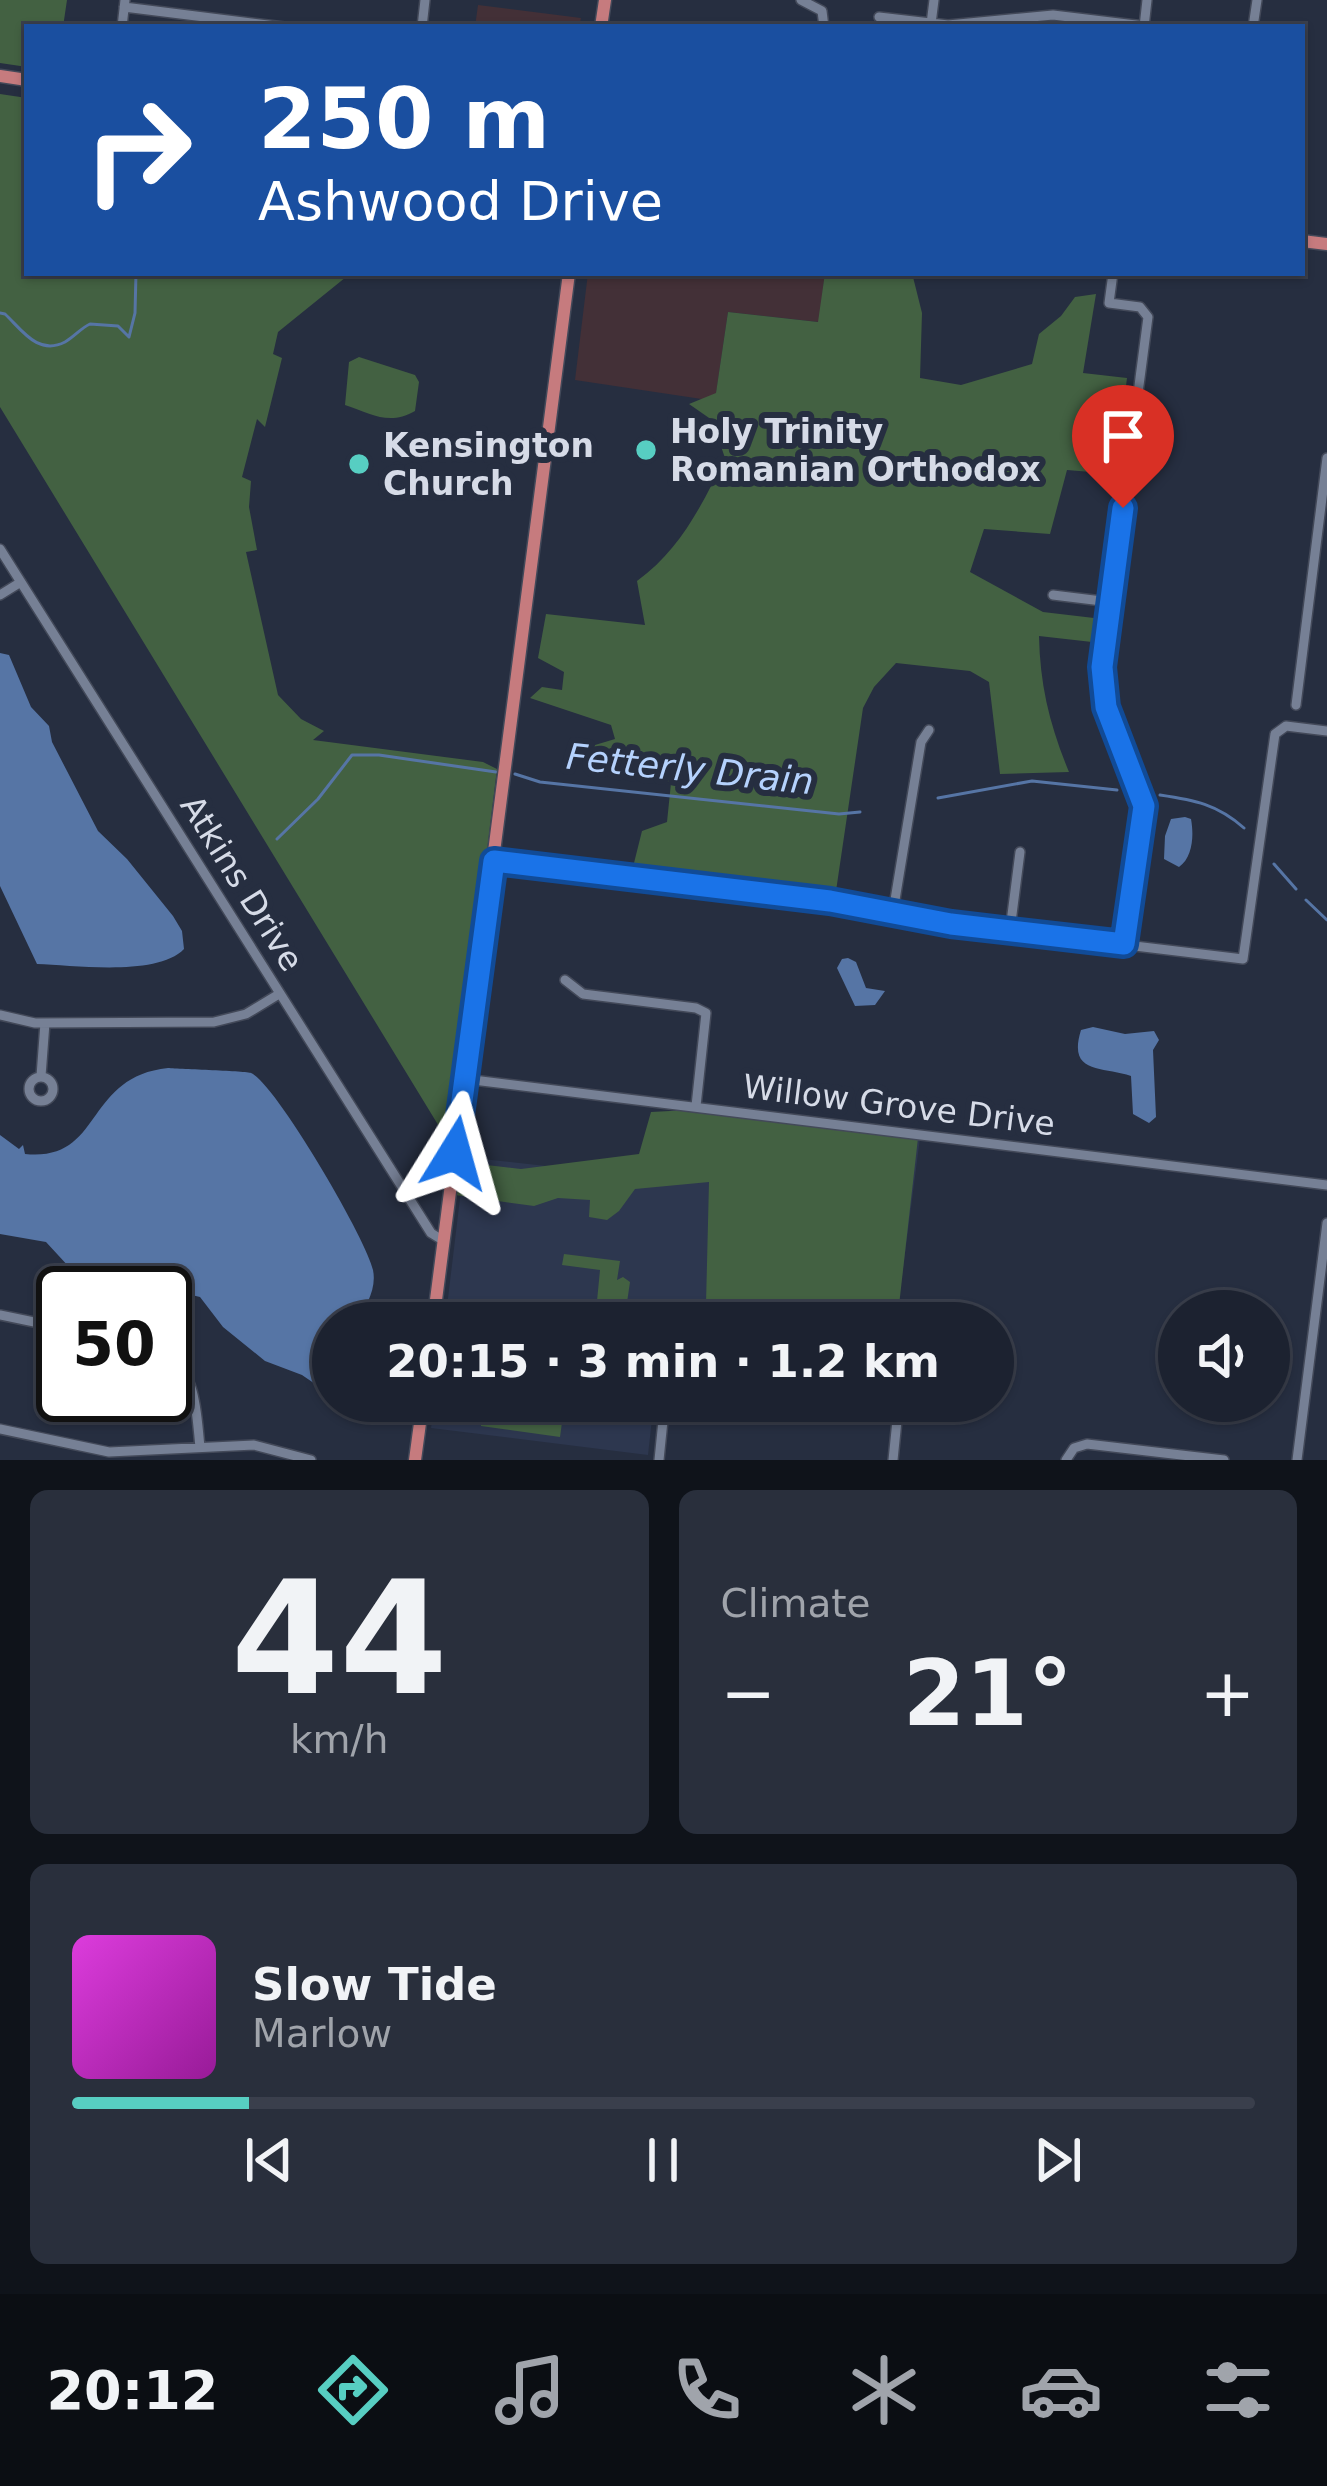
<!DOCTYPE html>
<meta charset="utf-8">
<style>
body{margin:0;font-family:"DejaVu Sans",sans-serif;background:#292f3c;color:#f1f3f6;height:100vh;display:flex;flex-direction:column;font-size:45px;white-space:nowrap}
*{box-sizing:border-box;margin:0}
p{font-size:39px;color:#a0a4ab}
.icon{flex:none;width:66px;height:66px;fill:none;stroke:currentColor;stroke-width:2;stroke-linecap:round;stroke-linejoin:round}
.map{position:relative;height:1460px;overflow:hidden}
.drawer{display:flex;flex-direction:column;gap:30px;padding:30px;background:#0f131a;flex:1}
.drawer>*{flex:none}
.hud{position:absolute;left:24px;top:24px;width:1281px;height:252px;border-radius:0px;box-shadow:0 3px 9px #0004,0 0 0 3px #3a3f4c;background:#1a4fa0;color:#fff;overflow:hidden}
.buttons{position:absolute;left:1158px;top:1290px;display:grid;gap:24px}
.buttons a{display:grid;place-items:center;width:132px;height:132px;border-radius:50%;background:#1c2230;box-shadow:0 3px 9px #0004,0 0 0 3px #3a3f4c;font-size:60px}
.speed{position:absolute;left:36px;top:1266px;display:flex;gap:24px;font-size:60px;font-weight:700;text-align:center}
.speed>*{display:grid;place-content:center;width:156px;height:156px;border-radius:50%;background:#1c2230;box-shadow:0 3px 9px #0004,0 0 0 3px #3a3f4c;line-height:1}
.speed .limit{border:6px solid #111;border-radius:18px;background:#fff;color:#111}
.pin{position:absolute;display:grid;place-items:center;width:102px;height:102px;color:#fff;margin:-123px -51px;border-radius:50% 50% 50% 0;rotate:-45deg;box-shadow:0 0 12px #0007}
.pin .icon{rotate:45deg}
.me{position:absolute;width:132px;margin:-66px;rotate:8deg;stroke-linejoin:round;filter:drop-shadow(0 0 9px #0008)}
.turn{display:flex;align-items:center;gap:42px;height:252px;padding:0 36px;font-size:54px}
.turn .icon{width:156px;height:156px;stroke-width:2.5}
.turn b{display:block;font-size:84px;line-height:102px}
.big{font-size:90px;font-weight:800;line-height:1.1}
.drawer .card{flex:1;display:flex;flex-direction:column;justify-content:center;gap:18px;min-width:0;padding:0 42px;border-radius:18px;background:#292f3c}
.drawer .dial{align-items:center;gap:0}
.dial b{font-size:156px;line-height:1}
.song{display:flex;align-items:center;gap:36px}
.cover{width:144px;height:144px;border-radius:18px;background:linear-gradient(135deg,hsl(300 70% 55%),hsl(300 70% 35%))}
.played{height:12px;border-radius:6px;background:linear-gradient(90deg,#57cec2 15%,#3a3f4c 15%)}
.keys{display:flex;justify-content:space-around;direction:ltr}
.heat{display:flex;justify-content:space-between;align-items:center;font-size:66px;direction:ltr}
.drawer .tiles{flex:1;display:grid;gap:30px;grid-template-columns:1fr 1fr}
.card:last-child{grid-column:span 2}
.trip{position:absolute;left:312px;top:1302px;width:702px;height:120px;border-radius:60px;background:#1c2230;box-shadow:0 3px 9px #0004,0 0 0 3px #3a3f4c;font-weight:800;line-height:120px;text-align:center}
.tab-bar{display:flex;height:192px;justify-content:space-around;align-items:center;background:#0b0e13;color:#a0a4ab}
.tab-bar .icon{width:84px;height:84px}
.tab-bar .selected{color:#57cec2}
.tab-bar b{font-size:54px;color:#f1f3f6}
.map>svg:first-child{display:block}
</style>
<div class="map">
<svg width="1327" height="1460" viewBox="0 0 1327 1460">
<rect width="100%" height="100%" fill="#262e40"/>
<path fill="#433037" d="M 478,5 L 581,18 L 579,27 L 475,27 Z
M 588,273 L 825,273 L 819,322 L 728,312 L 715,401 L 575,380 Z"/>
<path fill="#2d374f" d="M 920,1138 L 896,1323 L 445,1323 L 465,1157 L 681,1181 Z
M 435,1401 L 654,1401 L 648,1455 L 431,1428 Z"/>
<path fill="#436142" d="M 0,0 L 67,0 L 63,27 L 27,27 L 27,67 L 0,63 Z
M 0,94 L 27,98 L 27,273 L 351,273 L 278,332 L 273,354 L 282,358 L 265,427 L 257,419 L 242,477 L 251,481 L 249,507 L 257,550 L 246,552 L 278,695 L 301,719 L 324,731 L 313,740 L 483,762 L 497,769 L 451,1146 L 0,407 Z
M 825,273 L 912,273 L 922,313 L 920,378 L 961,385 L 1032,364 L 1039,334 L 1061,316 L 1075,297 L 1096,294 L 1083,373 L 1127,378 L 1115,474 L 1067,470 L 1050,534 L 984,529 L 970,572 L 1043,612 L 1094,618 L 1092,642 L 1039,636 C 1040,686 1050,726 1069,772 L 1000,774 L 989,682 L 970,671 L 896,663 L 874,687 L 863,708 L 836,891 L 633,867 L 642,831 L 667,822 L 671,783 L 628,761 L 590,774 L 585,748 L 615,739 L 611,725 L 530,698 L 542,687 L 562,690 L 564,672 L 538,658 L 546,614 L 645,625 L 637,581 C 680,550 702,505 725,458 L 712,420 L 689,404 L 716,393 L 728,312 L 818,322 Z
M 359,357 L 415,375 L 419,382 L 415,411 C 389,426 372,414 345,405 L 349,362 Z
M 689,1110 L 918,1138 L 897,1323 L 644,1323 L 659,1303 L 706,1304 L 709,1182 L 635,1189 L 619,1211 L 607,1220 L 589,1217 L 590,1200 L 558,1198 L 534,1206 L 455,1195 L 461,1162 L 521,1169 L 639,1154 L 651,1112 Z
M 564,1254 L 620,1261 L 617,1280 L 623,1277 L 630,1282 L 624,1323 L 597,1323 L 596,1315 L 603,1311 L 605,1303 L 597,1301 L 600,1270 L 562,1265 Z
M 481,1401 L 565,1401 L 560,1437 L 481,1426 Z"/>
<path fill="#5675a5" d="M 0,653 L 9,655 L 31,707 L 49,726 L 52,742 L 98,831 L 127,859 L 173,916 L 182,931 L 184,949 C 157,977 74,965 37,964 L 0,886 Z
M 1185,817 L 1191,819 C 1194,835 1193,857 1179,867 L 1164,859 L 1165,836 L 1171,819 Z
M 848,958 L 856,962 L 866,988 L 885,991 L 875,1005 L 855,1006 L 837,968 L 842,959 Z
M 1093,1027 L 1125,1034 L 1154,1031 L 1159,1040 L 1153,1050 L 1156,1117 L 1149,1123 L 1133,1114 L 1131,1076 C 1103,1066 1067,1075 1081,1030 Z
M 168,1068 C 180,1069 247,1071 251,1073 C 276,1084 368,1242 373,1270 C 377,1290 365,1306 358,1323 L 333,1323 L 333,1391 L 324,1390 L 302,1375 L 265,1361 L 223,1327 L 200,1297 L 132,1281 L 87,1275 L 70,1268 L 46,1242 L 0,1234 L 0,1135 L 19,1149 L 23,1145 L 25,1154 C 104,1162 83,1077 168,1068 Z"/>
<g fill="none" stroke-linecap="round" stroke-linejoin="round">
<path stroke="#5675a5" stroke-width="3" d="M 0,313 L 5,314 C 22,330 38,356 65,342 C 74,337 81,328 90,324 L 118,326 L 129,337 L 135,313 L 136,273
M 515,774 L 540,782 L 839,814 L 860,812
M 1160,795 C 1194,800 1217,804 1244,828
M 938,798 L 1032,781 L 1117,790
M 277,839 L 318,799 L 352,755 L 379,755 L 496,772
M 1274,864 L 1296,889
M 1306,900 L 1327,920"/>
<g stroke="#434959" stroke-width="12">
<path id="minor" d="M 801,0 L 822,11 L 824,27
M 124,7 L 284,27
M 879,17 L 948,25 L 1053,15 L 1144,26
M 931,24 L 934,0
M 122,27 L 125,0
M 422,27 L 425,0
M 1144,27 L 1147,0
M 1253,27 L 1257,0
M 1113,273 L 1109,303 L 1140,307 L 1148,317 L 1102,667 L 1106,707 L 1144,806 L 1124,944
M 0,549 L 431,1233 L 444,1241
M 0,595 L 21,582
M 1053,595 L 1110,602
M 1296,705 L 1327,458
M 494,861 L 830,901 L 951,924 L 1243,959 L 1275,734 L 1286,726 L 1327,731
M 893,912 L 921,742 L 929,730
M 1010,930 L 1020,852
M 565,980 L 583,994 L 696,1008 L 706,1013 L 696,1106
M 0,1015 L 35,1023 L 214,1022 L 246,1014 L 279,994
M 41,1076 L 45,1023
M29 1089a12 12 0 1 1 24 0a12 12 0 1 1-24 0Z
M 465,1079 L 1327,1185
M 0,1315 L 63,1328
M 165,1352 C 197,1375 196,1410 200,1447
M 0,1429 L 109,1452 L 254,1445 L 311,1460
M 659,1460 L 665,1401
M 893,1460 L 899,1401
M 1066,1460 L 1074,1448 L 1087,1444 L 1224,1460
M 1297,1460 L 1327,1223"/>
</g>
<g stroke="#434959" stroke-width="15">
<path id="major" d="M 601,27 L 605,0
M 0,76 L 27,80
M 1302,241 L 1327,244
M 433,1323 L 569,273
M 415,1460 L 423,1401"/>
</g>
<use href="#minor" stroke="#768095" stroke-width="9"/>
<use href="#major" stroke="#c67b7e" stroke-width="12"/>
</g>
<g fill="none" stroke-linecap="round" stroke-linejoin="round">
<g stroke="#114b97" stroke-width="30">
<path id="route" d="M 455,1153 L 494,861 L 830,901 L 951,924 L 1124,944 L 1144,806 L 1106,707 L 1102,667 L 1123,508"/>
</g>
<use href="#route" stroke="#1a73e8" stroke-width="21"/>
</g>
<g fill="#57cec2" stroke="#262e40" stroke-width="4.5">
<circle cx="646" cy="450" r="12"/>
<circle cx="359" cy="464" r="12"/>
</g>
<g text-anchor="middle" dominant-baseline="central" stroke-width="12" stroke-linejoin="round" paint-order="stroke">
<g font-size="33" font-weight="bold" fill="#d6dbe7" stroke="#262e40" text-anchor="start">
<text x="670" y="431">Holy Trinity<tspan x="670" dy="38">Romanian Orthodox</tspan></text>
<text x="383" y="445">Kensington<tspan x="383" dy="38">Church</tspan></text>
</g>
<g font-size="33" fill="#d6dbe7" stroke="#262e40">
<text transform="translate(242 883) rotate(58)">Atkins Drive</text>
<text transform="translate(899 1105) rotate(7)">Willow Grove Drive</text>
</g>
<g font-size="36" font-style="italic" fill="#b5d2fd" stroke="#262e40">
<text transform="translate(690 769) rotate(6)">Fetterly Drain</text>
</g>
</g>
</svg>
<div class="buttons">
<a><svg class="icon" aria-label="sound" viewBox="0 0 24 24"><path d="M4 9h4l5-4v14l-5-4H4zM17 9q2 3 0 6"/></svg></a>
</div>
<div class="speed"><div class="limit">50</div></div>
<div class="pin" style="left:1123px;top:508px;background:#d93025"><svg class="icon" aria-label="arrive" viewBox="0 0 24 24"><path d="M6 21V4h12l-3 4 3 4H6"/></svg></div>
<svg class="me" style="left:455px;top:1153px" viewBox="-20 -20 40 40"><path d="M0-17L14 15 0 8-14 15z" fill="#1a73e8" stroke="#fff" stroke-width="4"/></svg>
<div class="trip">20:15 · 3 min · 1.2 km</div>
<div class="hud">
<div class="turn"><svg class="icon" aria-label="right" viewBox="0 0 24 24"><path d="M7 20v-9h11M14 6l5 5-5 5"/></svg><div><b>250 m</b>Ashwood Drive</div></div>
</div>
</div>
<section class="drawer">
<div class="tiles">
<div class="card dial"><b>44</b><p>km/h</p></div>
<div class="card"><p>Climate</p>
<div class="heat"><a>−</a><b class="big">21°</b><a>+</a></div>
</div>
<div class="card">
<div class="song"><i class="cover"></i><div><b>Slow Tide</b><p>Marlow</p></div></div>
<div class="played"></div>
<div class="keys"><svg class="icon" aria-label="previous" viewBox="0 0 24 24"><path d="M18 5L8 12l10 7zM5 5v14"/></svg><svg class="icon" aria-label="pause" viewBox="0 0 24 24"><path d="M8 5v14M16 5v14"/></svg><svg class="icon" aria-label="next" viewBox="0 0 24 24"><path d="M6 5l10 7-10 7zM19 5v14"/></svg></div>
</div>
</div>
</section>
<nav class="tab-bar">
<b>20:12</b>
<svg class="icon selected" aria-label="directions" viewBox="0 0 24 24"><path d="M12 3l9 9-9 9-9-9zM9 14v-3h6M13 9l2 2-2 2"/></svg>
<svg class="icon" aria-label="music" viewBox="0 0 24 24"><path d="M9 18V5l10-2v13"/><circle cx="6" cy="18" r="3"/><circle cx="16" cy="16" r="3"/></svg>
<svg class="icon" aria-label="phone" viewBox="0 0 24 24"><path d="M5 4h4l2 5-3 2q2 4 5 5l2-3 5 2v4C11 20 4 13 5 4z"/></svg>
<svg class="icon" aria-label="climate" viewBox="0 0 24 24"><path d="M12 3v18M4 7l16 10M4 17L20 7"/></svg>
<svg class="icon" aria-label="car" viewBox="0 0 24 24"><path d="M5 17H2v-5l4-1 3-4h7l3 4 3 1v5h-3M9 17h6M6 11h13"/><circle cx="7" cy="17" r="2"/><circle cx="17" cy="17" r="2"/></svg>
<svg class="icon" aria-label="filters" viewBox="0 0 24 24"><path d="M4 7h16M4 17h16"/><circle cx="9" cy="7" r="2"/><circle cx="15" cy="17" r="2"/></svg>
</nav>
